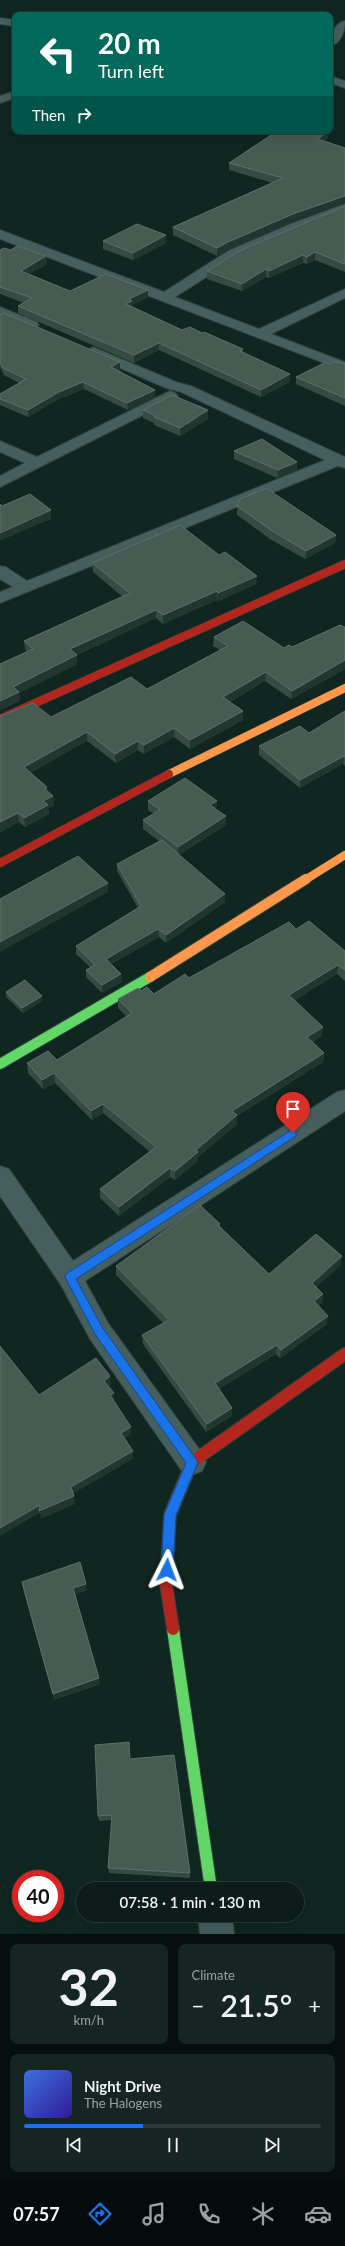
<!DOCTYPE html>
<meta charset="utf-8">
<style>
body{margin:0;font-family:Lato,sans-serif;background:#142522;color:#f1f3f6;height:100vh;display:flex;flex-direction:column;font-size:15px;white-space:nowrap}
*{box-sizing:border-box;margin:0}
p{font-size:13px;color:#9aa1a2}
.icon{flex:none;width:22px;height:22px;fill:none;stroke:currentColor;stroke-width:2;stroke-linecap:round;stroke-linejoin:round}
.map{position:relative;height:1934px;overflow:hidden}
.details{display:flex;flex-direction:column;gap:10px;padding:10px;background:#060f0e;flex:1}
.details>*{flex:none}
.banner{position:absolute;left:12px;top:12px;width:321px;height:122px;border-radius:8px;box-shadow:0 4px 16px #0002,0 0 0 1px #2b3a38;background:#00695c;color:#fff;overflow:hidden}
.speed{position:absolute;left:12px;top:1870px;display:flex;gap:8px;font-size:20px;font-weight:700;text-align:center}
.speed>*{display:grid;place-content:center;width:52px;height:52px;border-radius:50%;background:#0b1c19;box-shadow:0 4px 16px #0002,0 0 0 1px #2b3a38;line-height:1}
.speed .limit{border:6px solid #d22;background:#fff;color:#111}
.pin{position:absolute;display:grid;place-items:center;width:34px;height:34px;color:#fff;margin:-41px -17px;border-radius:50% 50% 50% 0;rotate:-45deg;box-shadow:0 0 4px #0007}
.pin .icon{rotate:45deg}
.me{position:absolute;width:44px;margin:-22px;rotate:3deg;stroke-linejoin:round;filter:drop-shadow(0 0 3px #0008)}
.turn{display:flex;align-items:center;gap:14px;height:84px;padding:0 20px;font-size:18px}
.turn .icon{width:52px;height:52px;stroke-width:2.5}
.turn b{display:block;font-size:28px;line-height:34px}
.then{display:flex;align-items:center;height:38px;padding:0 20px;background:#0003;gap:8px;font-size:15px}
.big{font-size:30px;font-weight:600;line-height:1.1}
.details .card{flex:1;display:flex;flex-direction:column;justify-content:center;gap:6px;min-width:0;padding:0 14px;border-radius:8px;background:#142522}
.details .dial{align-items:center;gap:0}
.dial b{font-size:52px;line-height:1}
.song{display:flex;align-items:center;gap:12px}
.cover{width:48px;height:48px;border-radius:6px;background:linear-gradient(135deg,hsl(220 70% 55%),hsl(250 70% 35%))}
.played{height:4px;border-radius:2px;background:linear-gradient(90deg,#1a73e8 40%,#2b3a38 40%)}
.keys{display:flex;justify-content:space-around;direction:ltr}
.heat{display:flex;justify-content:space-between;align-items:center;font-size:22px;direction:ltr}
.details .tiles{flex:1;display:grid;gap:10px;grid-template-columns:1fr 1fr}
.card:last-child{grid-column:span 2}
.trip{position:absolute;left:76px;top:1882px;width:228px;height:40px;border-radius:20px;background:#0b1c19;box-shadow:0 4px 16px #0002,0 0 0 1px #2b3a38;font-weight:600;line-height:40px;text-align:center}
.tabs{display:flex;height:64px;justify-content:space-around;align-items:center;background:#040b0a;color:#9aa1a2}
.tabs .icon{width:28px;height:28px}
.tabs .active{color:#1a73e8}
.tabs b{font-size:18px;color:#f1f3f6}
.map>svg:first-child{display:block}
</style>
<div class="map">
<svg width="345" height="1934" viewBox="0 0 345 1934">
<rect width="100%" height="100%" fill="#0f2621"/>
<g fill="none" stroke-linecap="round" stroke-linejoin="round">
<g stroke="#2f423d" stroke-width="2">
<path id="street" d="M 0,18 L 15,20 L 15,26 L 0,24 Z
M 345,21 C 345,30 341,44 330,46 C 330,37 334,23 345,21 Z
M 330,76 L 345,81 L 345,88 L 330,83 Z
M 15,91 L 15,98 L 0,103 L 0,96 Z
M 345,204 L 345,212 L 238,257 L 175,297 L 259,329 L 345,289 L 345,298 L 271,334 L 345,362 L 345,371 L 0,239 L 0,230 L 164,292 L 228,251 L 293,223 Z
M 0,307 L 37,322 L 39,325 L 32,329 L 0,316 Z
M 93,347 L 176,382 L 191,386 L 345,457 L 345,468 L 338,466 L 0,603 L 0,592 L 13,587 L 0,579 L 0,566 L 6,567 L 27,581 L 325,460 L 181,392 L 166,388 L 88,354 L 86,351 Z
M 170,391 L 175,393 L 178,396 L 175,399 L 0,487 L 0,476 L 25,463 L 0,452 L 0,441 L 37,457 Z
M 345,1090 L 345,1111 L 85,1281 L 108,1323 L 202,1453 L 206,1462 L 202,1471 L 192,1475 L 182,1471 L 90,1339 L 61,1285 L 0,1196 L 0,1166 L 9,1169 L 73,1261 L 337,1092 Z
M 198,1915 L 232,1915 L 234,1934 L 200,1934 Z"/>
</g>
<g stroke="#2f423d" stroke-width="12">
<path id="fast-far1" d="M 0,1064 L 150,977"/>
</g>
<g stroke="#2f423d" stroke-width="14">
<path id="fast" d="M 173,1629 L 211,1889"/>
</g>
<g stroke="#2f423d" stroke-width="9">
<path id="slow-far1" d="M 169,774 L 345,688
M 305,880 L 345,855"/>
</g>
<g stroke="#2f423d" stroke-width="12">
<path id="slow" d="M 150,977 L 306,879"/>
</g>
<g stroke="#2f423d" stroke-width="9">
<path id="jam-far1" d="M 0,719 L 345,564
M 0,863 L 169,774"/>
</g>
<g stroke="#2f423d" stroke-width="14">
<path id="jam" d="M 173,1629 L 166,1584 L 170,1515 L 192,1462 L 345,1354"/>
</g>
<use href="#street" fill="#455f5e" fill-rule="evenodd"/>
<use href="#fast-far1" stroke="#63d668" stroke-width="10"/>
<use href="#fast" stroke="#63d668" stroke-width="12"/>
<use href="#slow-far1" stroke="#ff974d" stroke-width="8"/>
<use href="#slow" stroke="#ff974d" stroke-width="10"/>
<use href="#jam-far1" stroke="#b3261e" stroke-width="8"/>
<use href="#jam" stroke="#b3261e" stroke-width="12"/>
</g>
<path fill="#364c43" d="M 328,138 L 324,141 L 292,222 L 227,250 L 217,256 L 173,235 L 173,227 L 273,183 L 229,170 L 229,163 Z
M 345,206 L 345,272 L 315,260 L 307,264 L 303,263 L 269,278 L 266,277 L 242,291 L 207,279 L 207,271 Z
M 166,235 L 166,243 L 133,260 L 103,249 L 103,241 Z
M 0,250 L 11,250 L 46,256 L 47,264 L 29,274 L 70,291 L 148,297 L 132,305 L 133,307 L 182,330 L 202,333 L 243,349 L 243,352 L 290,382 L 261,397 L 159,350 L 134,363 L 18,313 L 18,306 L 24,303 L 0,294 Z
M 0,315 L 120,369 L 118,371 L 155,390 L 155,397 L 128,410 L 84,389 L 59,399 L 28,417 L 0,405 L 0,394 L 19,383 L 4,375 L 0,367 Z
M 330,364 L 345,364 L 345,406 L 296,384 L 296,377 Z
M 143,410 L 208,410 L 208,419 L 180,436 L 154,425 L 154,423 L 143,418 Z
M 234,451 L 297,470 L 277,478 L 234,459 Z
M 237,506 L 336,535 L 335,543 L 305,559 L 270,539 L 237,515 Z
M 92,563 L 256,584 L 217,602 L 217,600 L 163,624 L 156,618 L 77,655 L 77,664 L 19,693 L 20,701 L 0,710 L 0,664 L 27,652 L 25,650 L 24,641 L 123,597 L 93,572 Z
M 214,637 L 284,648 L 292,647 L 345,669 L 291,699 L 265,681 L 230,702 L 243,711 L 243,720 L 190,749 L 174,737 L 144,754 L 138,750 L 116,763 L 87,741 L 30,773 L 47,787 L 47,791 L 53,796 L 54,805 L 48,808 L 49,814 L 25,827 L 19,822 L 0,832 L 0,716 L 51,717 L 147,689 L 220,650 L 213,646 Z
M 345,711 L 345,766 L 343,764 L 300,788 L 259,755 L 259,746 L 309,733 Z
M 148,801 L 217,801 L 216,809 L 226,825 L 179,855 L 225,902 L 166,943 L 159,937 L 111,964 L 121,974 L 122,982 L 102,993 L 86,977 L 86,970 L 90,967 L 76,954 L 76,946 L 138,908 L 117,871 L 117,864 L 159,841 L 143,829 L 143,820 L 154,814 L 148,810 Z
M 296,929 L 345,951 L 345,981 L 337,974 L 294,1000 L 322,1036 L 313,1042 L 324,1053 L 323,1062 L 237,1116 L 237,1124 L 198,1157 L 198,1161 L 175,1180 L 170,1177 L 119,1216 L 100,1198 L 100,1189 L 150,1152 L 103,1113 L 92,1120 L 55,1083 L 43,1089 L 28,1073 L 27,1063 L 57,1060 L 127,1017 L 118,1008 L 118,999 L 141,991 L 154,994 L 189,978 Z
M 6,992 L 42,1001 L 23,1013 L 6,997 Z
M 220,1224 L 220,1227 L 269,1274 L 341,1265 L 316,1287 L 323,1294 L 322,1303 L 318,1306 L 328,1316 L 326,1325 L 280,1358 L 276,1354 L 219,1389 L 232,1408 L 232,1416 L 206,1432 L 143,1344 L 142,1335 L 163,1323 L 116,1275 L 116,1266 Z
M 22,1582 L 87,1590 L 75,1594 L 100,1684 L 54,1700 L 23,1589 Z
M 130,1759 L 190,1873 L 190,1878 L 109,1873 L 108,1868 L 112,1820 L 99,1821 L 98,1816 Z"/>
<path fill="#20362f" d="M 328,131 L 329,131 L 328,138 L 317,146 L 318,139 Z
M 345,196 L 345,203 L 292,222 L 227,250 L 217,256 L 217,248 L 228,242 L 293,214 Z
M 166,235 L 166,243 L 133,260 L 133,253 Z
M 315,252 L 315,260 L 307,264 L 307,257 Z
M 303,255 L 303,263 L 269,278 L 269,271 Z
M 46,256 L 47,264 L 21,278 L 21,271 Z
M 266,269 L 266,277 L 242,291 L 242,284 Z
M 148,290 L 148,297 L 132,305 L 133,308 L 126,304 L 129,299 Z
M 159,343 L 159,350 L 134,363 L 134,355 Z
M 120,362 L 120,369 L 112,374 L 111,367 Z
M 290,374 L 290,382 L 261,397 L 261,390 Z
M 83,382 L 84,389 L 59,399 L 28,417 L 28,410 L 59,392 Z
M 155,390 L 155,397 L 128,410 L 127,403 Z
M 208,410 L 208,419 L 180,436 L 180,428 Z
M 297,462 L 297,470 L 277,478 L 278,470 Z
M 51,510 L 51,519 L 0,541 L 0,533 Z
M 336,535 L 335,543 L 305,559 L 306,551 Z
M 257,576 L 256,584 L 217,602 L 218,593 Z
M 217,591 L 217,600 L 163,624 L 163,615 Z
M 156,610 L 156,618 L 70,658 L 70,649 Z
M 77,655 L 77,664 L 19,693 L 20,701 L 0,710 L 0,701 L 13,687 Z
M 345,660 L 345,669 L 291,699 L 292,691 Z
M 266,672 L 265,681 L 223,706 L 223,697 Z
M 243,711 L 243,720 L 190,749 L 190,740 Z
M 174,728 L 174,737 L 144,754 L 144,745 Z
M 87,732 L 87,741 L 25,776 L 24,767 Z
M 138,741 L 138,750 L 116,763 L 115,754 Z
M 344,756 L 343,764 L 300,788 L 300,780 Z
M 53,796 L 54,805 L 48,808 L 49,814 L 25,827 L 24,818 L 43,801 Z
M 217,801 L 216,810 L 210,805 Z
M 18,813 L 19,822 L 0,832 L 0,822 Z
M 226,816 L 226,825 L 178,856 L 178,847 Z
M 108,883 L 108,892 L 0,952 L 0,942 Z
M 225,894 L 225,902 L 166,943 L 166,935 Z
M 158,929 L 159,937 L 106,967 L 106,959 Z
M 338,965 L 337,974 L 288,1005 L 289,995 Z
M 121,974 L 122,982 L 102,993 L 102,985 Z
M 42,996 L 42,1001 L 23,1013 L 22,1008 Z
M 323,1027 L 322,1036 L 306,1046 L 307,1037 Z
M 324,1053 L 323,1062 L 237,1116 L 237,1124 L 198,1157 L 198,1161 L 175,1180 L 175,1171 L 196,1150 L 232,1111 Z
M 54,1073 L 55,1083 L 43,1089 L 42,1080 Z
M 103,1104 L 103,1113 L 92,1120 L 91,1111 Z
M 170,1168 L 170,1177 L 119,1216 L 119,1207 Z
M 342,1256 L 341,1265 L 311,1292 L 312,1283 Z
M 323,1294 L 322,1303 L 312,1310 L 314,1301 Z
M 328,1316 L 326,1325 L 280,1358 L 281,1350 Z
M 277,1345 L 276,1354 L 215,1392 L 215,1383 Z
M 110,1376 L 111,1385 L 105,1389 L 104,1381 Z
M 114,1393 L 114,1401 L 110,1395 Z
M 232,1408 L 232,1416 L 206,1432 L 207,1424 Z
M 131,1427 L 131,1435 L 121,1440 L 121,1433 Z
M 133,1451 L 133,1459 L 71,1495 L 71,1487 Z
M 74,1496 L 75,1504 L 41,1519 L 40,1513 L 0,1536 L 0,1528 L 40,1505 Z
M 86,1584 L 87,1590 L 73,1595 L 73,1588 Z
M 99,1678 L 100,1684 L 54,1700 L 53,1694 Z"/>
<path fill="#465c53" stroke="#5b7068" d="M 277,131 L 328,131 L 318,139 L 345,148 L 345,196 L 293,214 L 228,242 L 217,248 L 173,227 L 283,178 L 229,163 Z
M 345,206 L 345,264 L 315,252 L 307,257 L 303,255 L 269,271 L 266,269 L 242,284 L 207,271 L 239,251 Z
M 137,224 L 166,235 L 133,253 L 103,241 Z
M 17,246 L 46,256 L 21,271 L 70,291 L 106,274 L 148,290 L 129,299 L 132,301 L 126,304 L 182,330 L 190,327 L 202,333 L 204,332 L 243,349 L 240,351 L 290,374 L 261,390 L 159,343 L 134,355 L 18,306 L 32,298 L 0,287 L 0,250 L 4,248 L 11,250 Z
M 4,313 L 120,362 L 111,367 L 155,390 L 127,403 L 83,382 L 59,392 L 28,410 L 0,399 L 0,394 L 26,379 L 3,368 L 0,361 L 0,315 Z
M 335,361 L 345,364 L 345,398 L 296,377 L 326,362 L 330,364 Z
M 172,395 L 208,410 L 180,428 L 154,417 L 156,416 L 143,410 Z
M 262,439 L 297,462 L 278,470 L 234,451 Z
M 266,488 L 336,535 L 306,551 L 271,530 L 237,506 L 240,499 Z
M 30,494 L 51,510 L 0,533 L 0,504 L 2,506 Z
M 180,525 L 219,555 L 225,552 L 257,576 L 218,593 L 217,591 L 163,615 L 156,610 L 70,649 L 77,655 L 13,687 L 19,692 L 0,701 L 0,664 L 33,649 L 24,641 L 130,593 L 92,563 Z
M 243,621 L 284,648 L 289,645 L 292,647 L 340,625 L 344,627 L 345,627 L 345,660 L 292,691 L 266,672 L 223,697 L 243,711 L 190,740 L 174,728 L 144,745 L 138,741 L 115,754 L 87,732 L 24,767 L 47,787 L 44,788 L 53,796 L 43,801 L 48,805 L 24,818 L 18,813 L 0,822 L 0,716 L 33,703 L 51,717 L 131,677 L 147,689 L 228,646 L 214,637 Z
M 345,711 L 345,757 L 344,756 L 300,780 L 259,746 L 300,726 L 309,733 Z
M 185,778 L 217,801 L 210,805 L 226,816 L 178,847 L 143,820 L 160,810 L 148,801 Z
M 162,840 L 225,894 L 166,935 L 158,929 L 106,959 L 121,974 L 102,985 L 86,970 L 95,965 L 76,946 L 141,906 L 117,864 Z
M 78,856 L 108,883 L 0,942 L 0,899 Z
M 309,921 L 345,951 L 345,970 L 338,965 L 289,995 L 323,1027 L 307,1037 L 324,1053 L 232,1111 L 237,1115 L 196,1150 L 198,1152 L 175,1171 L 170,1168 L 119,1207 L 100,1189 L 156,1147 L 103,1104 L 91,1111 L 54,1073 L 42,1080 L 27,1063 L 48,1051 L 57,1060 L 132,1013 L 118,999 L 138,988 L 141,991 L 147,987 L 154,994 L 185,974 L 189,978 L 289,922 L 296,929 Z
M 25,980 L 42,996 L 22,1008 L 6,992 Z
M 200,1205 L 220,1224 L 218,1225 L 269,1274 L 316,1234 L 342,1256 L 312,1283 L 323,1294 L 314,1301 L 328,1316 L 281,1350 L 277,1345 L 215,1383 L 232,1408 L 207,1424 L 142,1335 L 169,1320 L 116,1266 Z
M 0,1346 L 39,1395 L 96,1358 L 110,1376 L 104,1381 L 114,1393 L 110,1395 L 131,1427 L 121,1433 L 133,1451 L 71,1487 L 74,1496 L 39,1511 L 40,1505 L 0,1528 Z
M 80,1562 L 86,1584 L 73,1588 L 99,1678 L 53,1694 L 22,1582 Z
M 129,1742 L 130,1759 L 174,1755 L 190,1873 L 108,1868 L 112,1815 L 98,1816 L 95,1745 Z"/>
<path fill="#1a73e8" stroke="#114b97" d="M 293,1129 L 296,1130 L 296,1136 L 76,1279 L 102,1327 L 198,1462 L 176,1515 L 173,1570 L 171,1575 L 167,1576 L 163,1575 L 161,1570 L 164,1515 L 186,1463 L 95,1334 L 65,1277 L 66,1274 Z"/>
</svg>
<div class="speed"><div class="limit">40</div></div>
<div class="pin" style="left:293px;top:1133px;background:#d93025"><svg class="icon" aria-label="arrive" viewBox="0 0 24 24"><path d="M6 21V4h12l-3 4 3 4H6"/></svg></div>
<svg class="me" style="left:167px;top:1570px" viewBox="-20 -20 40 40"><path d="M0-17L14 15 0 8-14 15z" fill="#1a73e8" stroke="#fff" stroke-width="4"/></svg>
<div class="trip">07:58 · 1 min · 130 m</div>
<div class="banner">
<div class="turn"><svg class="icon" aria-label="left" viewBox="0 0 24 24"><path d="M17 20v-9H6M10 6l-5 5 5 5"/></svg><div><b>20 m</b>Turn left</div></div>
<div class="then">Then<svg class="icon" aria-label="right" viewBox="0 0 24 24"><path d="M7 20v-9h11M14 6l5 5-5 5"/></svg></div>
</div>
</div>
<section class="details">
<div class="tiles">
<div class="card dial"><b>32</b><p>km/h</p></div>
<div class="card"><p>Climate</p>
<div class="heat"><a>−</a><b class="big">21.5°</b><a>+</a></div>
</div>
<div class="card">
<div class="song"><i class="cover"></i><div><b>Night Drive</b><p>The Halogens</p></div></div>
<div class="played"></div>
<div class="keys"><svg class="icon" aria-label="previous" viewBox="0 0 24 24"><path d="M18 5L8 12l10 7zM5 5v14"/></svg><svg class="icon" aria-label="pause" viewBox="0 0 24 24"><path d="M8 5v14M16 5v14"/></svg><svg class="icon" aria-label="next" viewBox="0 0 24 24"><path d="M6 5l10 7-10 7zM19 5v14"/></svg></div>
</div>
</div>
</section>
<nav class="tabs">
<b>07:57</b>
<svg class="icon active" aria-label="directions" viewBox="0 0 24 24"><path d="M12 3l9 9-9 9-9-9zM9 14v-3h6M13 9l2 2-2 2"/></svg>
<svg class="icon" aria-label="music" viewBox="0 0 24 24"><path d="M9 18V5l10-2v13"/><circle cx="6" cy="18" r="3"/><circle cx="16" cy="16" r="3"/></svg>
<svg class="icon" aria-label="phone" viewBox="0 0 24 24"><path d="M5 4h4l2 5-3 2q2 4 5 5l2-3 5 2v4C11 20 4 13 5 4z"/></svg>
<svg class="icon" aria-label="climate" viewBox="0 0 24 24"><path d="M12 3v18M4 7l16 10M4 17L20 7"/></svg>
<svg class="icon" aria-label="car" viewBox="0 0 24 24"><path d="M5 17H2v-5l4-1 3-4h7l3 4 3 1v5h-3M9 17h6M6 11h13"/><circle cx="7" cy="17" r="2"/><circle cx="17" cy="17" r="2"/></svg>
</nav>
